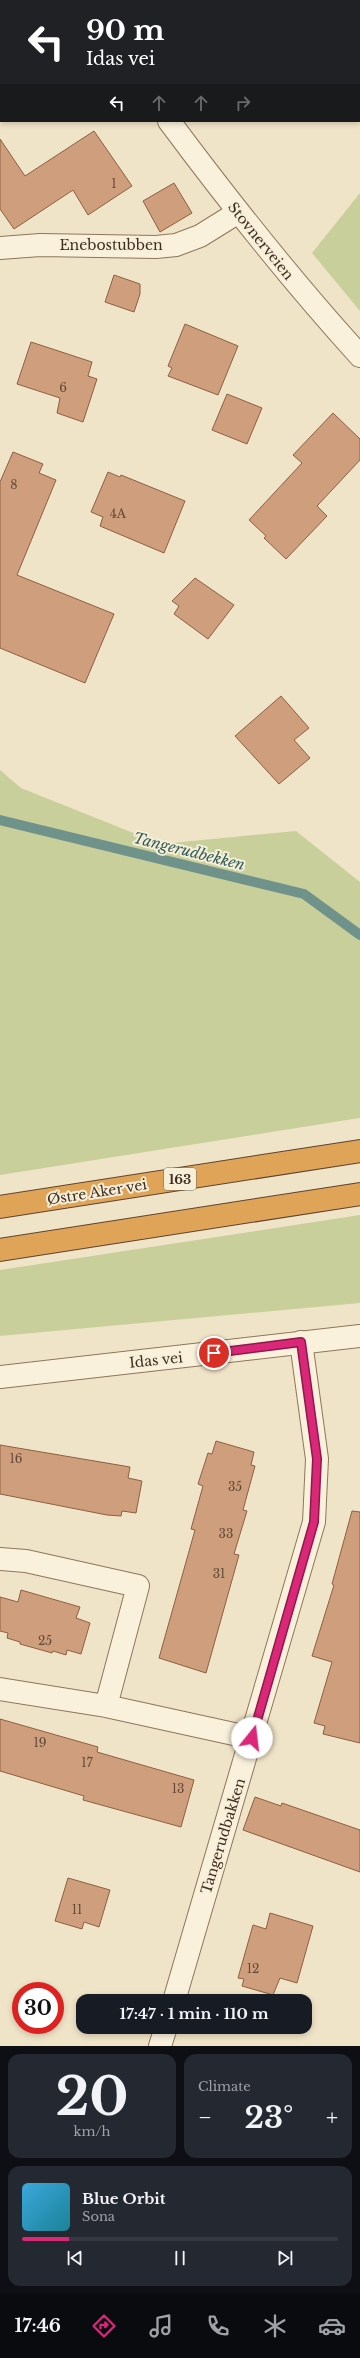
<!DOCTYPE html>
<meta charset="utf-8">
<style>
body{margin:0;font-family:"Libre Baskerville",serif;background:#242831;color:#f1f3f6;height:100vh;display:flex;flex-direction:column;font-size:15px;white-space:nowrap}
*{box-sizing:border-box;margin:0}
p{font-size:13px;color:#9ea1a6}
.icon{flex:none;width:22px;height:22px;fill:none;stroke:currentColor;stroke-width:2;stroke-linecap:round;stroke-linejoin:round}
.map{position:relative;height:2046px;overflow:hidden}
.panel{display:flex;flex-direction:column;gap:8px;padding:8px;background:#0d0f14;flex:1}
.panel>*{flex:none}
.guide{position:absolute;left:0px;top:0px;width:360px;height:122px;box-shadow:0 2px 6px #0003;background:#202124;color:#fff;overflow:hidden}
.speed{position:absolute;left:12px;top:1982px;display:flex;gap:8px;font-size:20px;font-weight:700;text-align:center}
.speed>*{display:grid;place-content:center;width:52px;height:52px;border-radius:50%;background:#171b24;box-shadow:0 2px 6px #0003;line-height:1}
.speed .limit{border:6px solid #d22;background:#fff;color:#111}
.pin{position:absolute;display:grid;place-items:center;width:34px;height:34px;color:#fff;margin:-17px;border:2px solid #fff;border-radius:50%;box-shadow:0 1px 4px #0007}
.me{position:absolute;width:44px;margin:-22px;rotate:16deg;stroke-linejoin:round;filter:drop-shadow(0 0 3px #0008)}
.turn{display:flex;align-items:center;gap:14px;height:84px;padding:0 20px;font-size:18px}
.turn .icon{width:52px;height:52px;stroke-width:2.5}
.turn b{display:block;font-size:28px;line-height:34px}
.lanes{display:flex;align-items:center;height:38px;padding:0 20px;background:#0003;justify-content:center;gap:20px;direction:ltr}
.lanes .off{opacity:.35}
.big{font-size:30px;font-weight:800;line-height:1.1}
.panel .widget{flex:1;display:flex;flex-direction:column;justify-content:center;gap:6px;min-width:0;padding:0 14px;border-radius:12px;background:#242831}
.panel .dial{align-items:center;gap:0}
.dial b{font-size:52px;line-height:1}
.song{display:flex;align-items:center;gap:12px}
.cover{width:48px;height:48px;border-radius:6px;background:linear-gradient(135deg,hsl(200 70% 55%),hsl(190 70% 35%))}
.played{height:4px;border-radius:2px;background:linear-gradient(90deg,#db2777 15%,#363941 15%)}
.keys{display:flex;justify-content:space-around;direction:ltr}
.heat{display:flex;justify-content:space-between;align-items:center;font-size:22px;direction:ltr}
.panel .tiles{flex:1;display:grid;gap:8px;grid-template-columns:1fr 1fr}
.widget:last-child{grid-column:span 2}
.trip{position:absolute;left:76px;top:1994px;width:236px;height:40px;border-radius:12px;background:#171b24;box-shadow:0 2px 6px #0003;font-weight:800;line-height:40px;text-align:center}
.menu{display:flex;height:64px;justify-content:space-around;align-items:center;background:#090b0e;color:#9ea1a6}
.menu .icon{width:28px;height:28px}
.menu .active{color:#db2777}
.menu b{font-size:18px;color:#f1f3f6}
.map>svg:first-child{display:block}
</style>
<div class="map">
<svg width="360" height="2046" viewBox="0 0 360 2046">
<rect width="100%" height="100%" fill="#f0e4c8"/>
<path fill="#c9cf9b" d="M 0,21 L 1,21 L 0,96 Z
M 360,193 L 360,311 L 312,253 Z
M 0,770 L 21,788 L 161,844 L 296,831 L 360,882 L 360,1118 L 0,1175 Z
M 360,1215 L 360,1303 L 0,1336 L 0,1270 Z"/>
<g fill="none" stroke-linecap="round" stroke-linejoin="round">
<path stroke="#6f938a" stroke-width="10" d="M 0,820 L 304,894 L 360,935"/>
</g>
<path fill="#cf9f7d" stroke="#8d5f41" d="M 94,131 L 132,186 L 88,215 L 73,190 L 14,229 L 0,209 L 0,139 L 25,176 Z
M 174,183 L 192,213 L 160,232 L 143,201 Z
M 114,275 L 140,284 L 140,294 L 134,312 L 105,302 Z
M 185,324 L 238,346 L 218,395 L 168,376 L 172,368 L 168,366 Z
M 31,342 L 92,362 L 88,376 L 97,379 L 83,422 L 57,413 L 60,398 L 17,384 Z
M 227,394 L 262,408 L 247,444 L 212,430 Z
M 333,413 L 360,439 L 360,460 L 317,506 L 327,516 L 286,559 L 264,538 L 266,536 L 249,520 L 302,463 L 293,455 Z
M 13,452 L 43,464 L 39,473 L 56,480 L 17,575 L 114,614 L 85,683 L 0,648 L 0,482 Z
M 108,472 L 120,477 L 121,475 L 185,501 L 164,553 L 100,526 L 103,517 L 91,512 Z
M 195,578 L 234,605 L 208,639 L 174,614 L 179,606 L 172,601 Z
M 281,696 L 309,728 L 294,740 L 310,758 L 279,784 L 235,736 Z
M 216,1441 L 254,1452 L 251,1465 L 255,1466 L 243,1510 L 247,1511 L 234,1554 L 239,1555 L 206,1673 L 159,1658 L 195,1530 L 191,1529 L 203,1486 L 198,1484 L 208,1453 L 212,1454 Z
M 0,1445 L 130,1467 L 128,1478 L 142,1481 L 136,1513 L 122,1511 L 121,1516 L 107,1515 L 0,1494 Z
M 352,1511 L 360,1512 L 360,1743 L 323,1734 L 325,1726 L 314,1723 L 332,1662 L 312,1656 L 334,1585 L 332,1584 Z
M 21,1590 L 80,1607 L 76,1618 L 90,1623 L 81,1654 L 67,1650 L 66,1655 L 53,1651 L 52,1653 L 20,1644 L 20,1642 L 7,1638 L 8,1633 L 0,1631 L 0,1597 L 18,1602 Z
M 0,1719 L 98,1747 L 97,1752 L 194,1780 L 181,1827 L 83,1800 L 84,1796 L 0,1771 Z
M 255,1797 L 281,1806 L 282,1803 L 360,1830 L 360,1872 L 243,1830 Z
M 68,1878 L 110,1890 L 99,1927 L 84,1922 L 82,1929 L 55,1921 Z
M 270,1913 L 313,1926 L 297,1983 L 280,1978 L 273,1995 L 242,1986 L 244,1979 L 238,1978 L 253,1925 L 266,1929 Z"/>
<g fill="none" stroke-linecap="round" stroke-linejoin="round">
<g stroke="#8d765c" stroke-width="24">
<path id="minor" d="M 96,0 L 96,1
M 121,1 L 122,0
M 169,121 C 230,203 291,280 360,356
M 0,248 L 40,245 L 156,247 L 176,245 L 200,236 L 237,213
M 0,1377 L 360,1336
M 0,1559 L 26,1561 L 138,1586 L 106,1706
M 0,1689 L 106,1706 L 252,1738
M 174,2001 L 314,1522 L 317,1459 L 301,1342
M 160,2046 L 166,2027"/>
</g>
<g stroke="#5b4430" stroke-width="24">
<path id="highway" d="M 0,1207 L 360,1151
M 0,1250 L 360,1194"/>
</g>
<use href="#minor" stroke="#faf1dc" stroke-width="22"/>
<use href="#highway" stroke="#e0a458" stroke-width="22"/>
</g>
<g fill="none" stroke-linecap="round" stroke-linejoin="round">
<g stroke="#8e194d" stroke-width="10">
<path id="route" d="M 214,1353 L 301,1342 L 317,1459 L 314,1522 L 252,1738"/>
</g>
<use href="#route" stroke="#db2777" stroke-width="7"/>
</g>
<g text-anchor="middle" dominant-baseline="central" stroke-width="4" stroke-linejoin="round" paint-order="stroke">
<g font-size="12" fill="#624a37">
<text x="114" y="183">1</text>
<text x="63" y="387">6</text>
<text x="14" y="484">8</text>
<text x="118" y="513">4A</text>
<text x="16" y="1458">16</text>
<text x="235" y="1486">35</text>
<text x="226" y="1533">33</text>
<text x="219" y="1573">31</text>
<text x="45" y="1640">25</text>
<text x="40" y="1742">19</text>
<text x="87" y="1762">17</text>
<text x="178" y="1788">13</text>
<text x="77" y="1909">11</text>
<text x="253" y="1968">12</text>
</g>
<rect fill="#f7eed8" stroke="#756857" stroke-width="1" x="164" y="1168" width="32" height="22" rx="3"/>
<g font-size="13" font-weight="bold" fill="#3d2e20">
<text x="180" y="1179">163</text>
</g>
<g font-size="14" fill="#3d2e20" stroke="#f7eed8">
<text transform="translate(261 241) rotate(51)">Stovnerveien</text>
<text x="111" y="245">Enebostubben</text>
<text transform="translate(97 1192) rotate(-9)">Østre Aker vei</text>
<text transform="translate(156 1360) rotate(-6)">Idas vei</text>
<text transform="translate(223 1836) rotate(-73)">Tangerudbakken</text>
</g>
<g font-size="15" font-style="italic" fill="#2f5d5a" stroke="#f7eed8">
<text transform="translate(189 851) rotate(14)">Tangerudbekken</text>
</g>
</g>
</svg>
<div class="speed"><div class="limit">30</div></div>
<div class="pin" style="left:214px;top:1353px;background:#d93025"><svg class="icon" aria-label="arrive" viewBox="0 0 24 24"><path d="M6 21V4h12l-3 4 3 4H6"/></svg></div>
<svg class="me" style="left:252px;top:1738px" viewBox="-20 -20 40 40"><circle r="19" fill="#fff"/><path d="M0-13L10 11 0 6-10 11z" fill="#db2777"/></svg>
<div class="trip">17:47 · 1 min · 110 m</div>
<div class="guide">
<div class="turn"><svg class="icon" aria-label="left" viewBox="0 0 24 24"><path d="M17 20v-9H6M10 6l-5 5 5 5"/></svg><div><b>90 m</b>Idas vei</div></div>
<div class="lanes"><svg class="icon" aria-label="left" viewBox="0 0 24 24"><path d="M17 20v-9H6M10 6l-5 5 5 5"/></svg><svg class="icon off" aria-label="ahead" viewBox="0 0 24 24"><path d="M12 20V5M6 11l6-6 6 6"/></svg><svg class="icon off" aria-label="ahead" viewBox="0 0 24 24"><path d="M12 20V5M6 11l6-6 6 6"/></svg><svg class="icon off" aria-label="right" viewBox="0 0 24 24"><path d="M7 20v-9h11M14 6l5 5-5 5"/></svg></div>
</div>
</div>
<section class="panel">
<div class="tiles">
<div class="widget dial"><b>20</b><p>km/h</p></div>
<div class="widget"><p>Climate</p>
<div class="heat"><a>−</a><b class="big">23°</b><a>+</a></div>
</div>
<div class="widget">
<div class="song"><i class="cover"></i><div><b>Blue Orbit</b><p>Sona</p></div></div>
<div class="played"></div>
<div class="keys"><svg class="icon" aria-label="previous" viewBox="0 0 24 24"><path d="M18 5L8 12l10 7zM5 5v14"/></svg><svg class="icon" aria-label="pause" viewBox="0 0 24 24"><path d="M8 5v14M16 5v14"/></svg><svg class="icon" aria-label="next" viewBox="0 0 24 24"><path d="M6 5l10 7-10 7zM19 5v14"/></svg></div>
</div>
</div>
</section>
<nav class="menu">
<b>17:46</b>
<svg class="icon active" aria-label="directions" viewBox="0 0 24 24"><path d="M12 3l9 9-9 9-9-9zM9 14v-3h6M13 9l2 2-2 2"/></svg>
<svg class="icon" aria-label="music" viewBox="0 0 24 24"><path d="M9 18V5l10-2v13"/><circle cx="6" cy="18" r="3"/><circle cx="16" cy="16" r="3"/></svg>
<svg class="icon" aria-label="phone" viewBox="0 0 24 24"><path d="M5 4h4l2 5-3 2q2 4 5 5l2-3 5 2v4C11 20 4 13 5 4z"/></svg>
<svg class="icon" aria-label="climate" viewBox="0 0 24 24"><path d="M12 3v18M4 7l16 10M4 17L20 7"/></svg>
<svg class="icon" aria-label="car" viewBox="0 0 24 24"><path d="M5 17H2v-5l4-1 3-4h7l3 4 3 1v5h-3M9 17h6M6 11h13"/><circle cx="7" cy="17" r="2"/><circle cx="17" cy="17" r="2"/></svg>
</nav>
